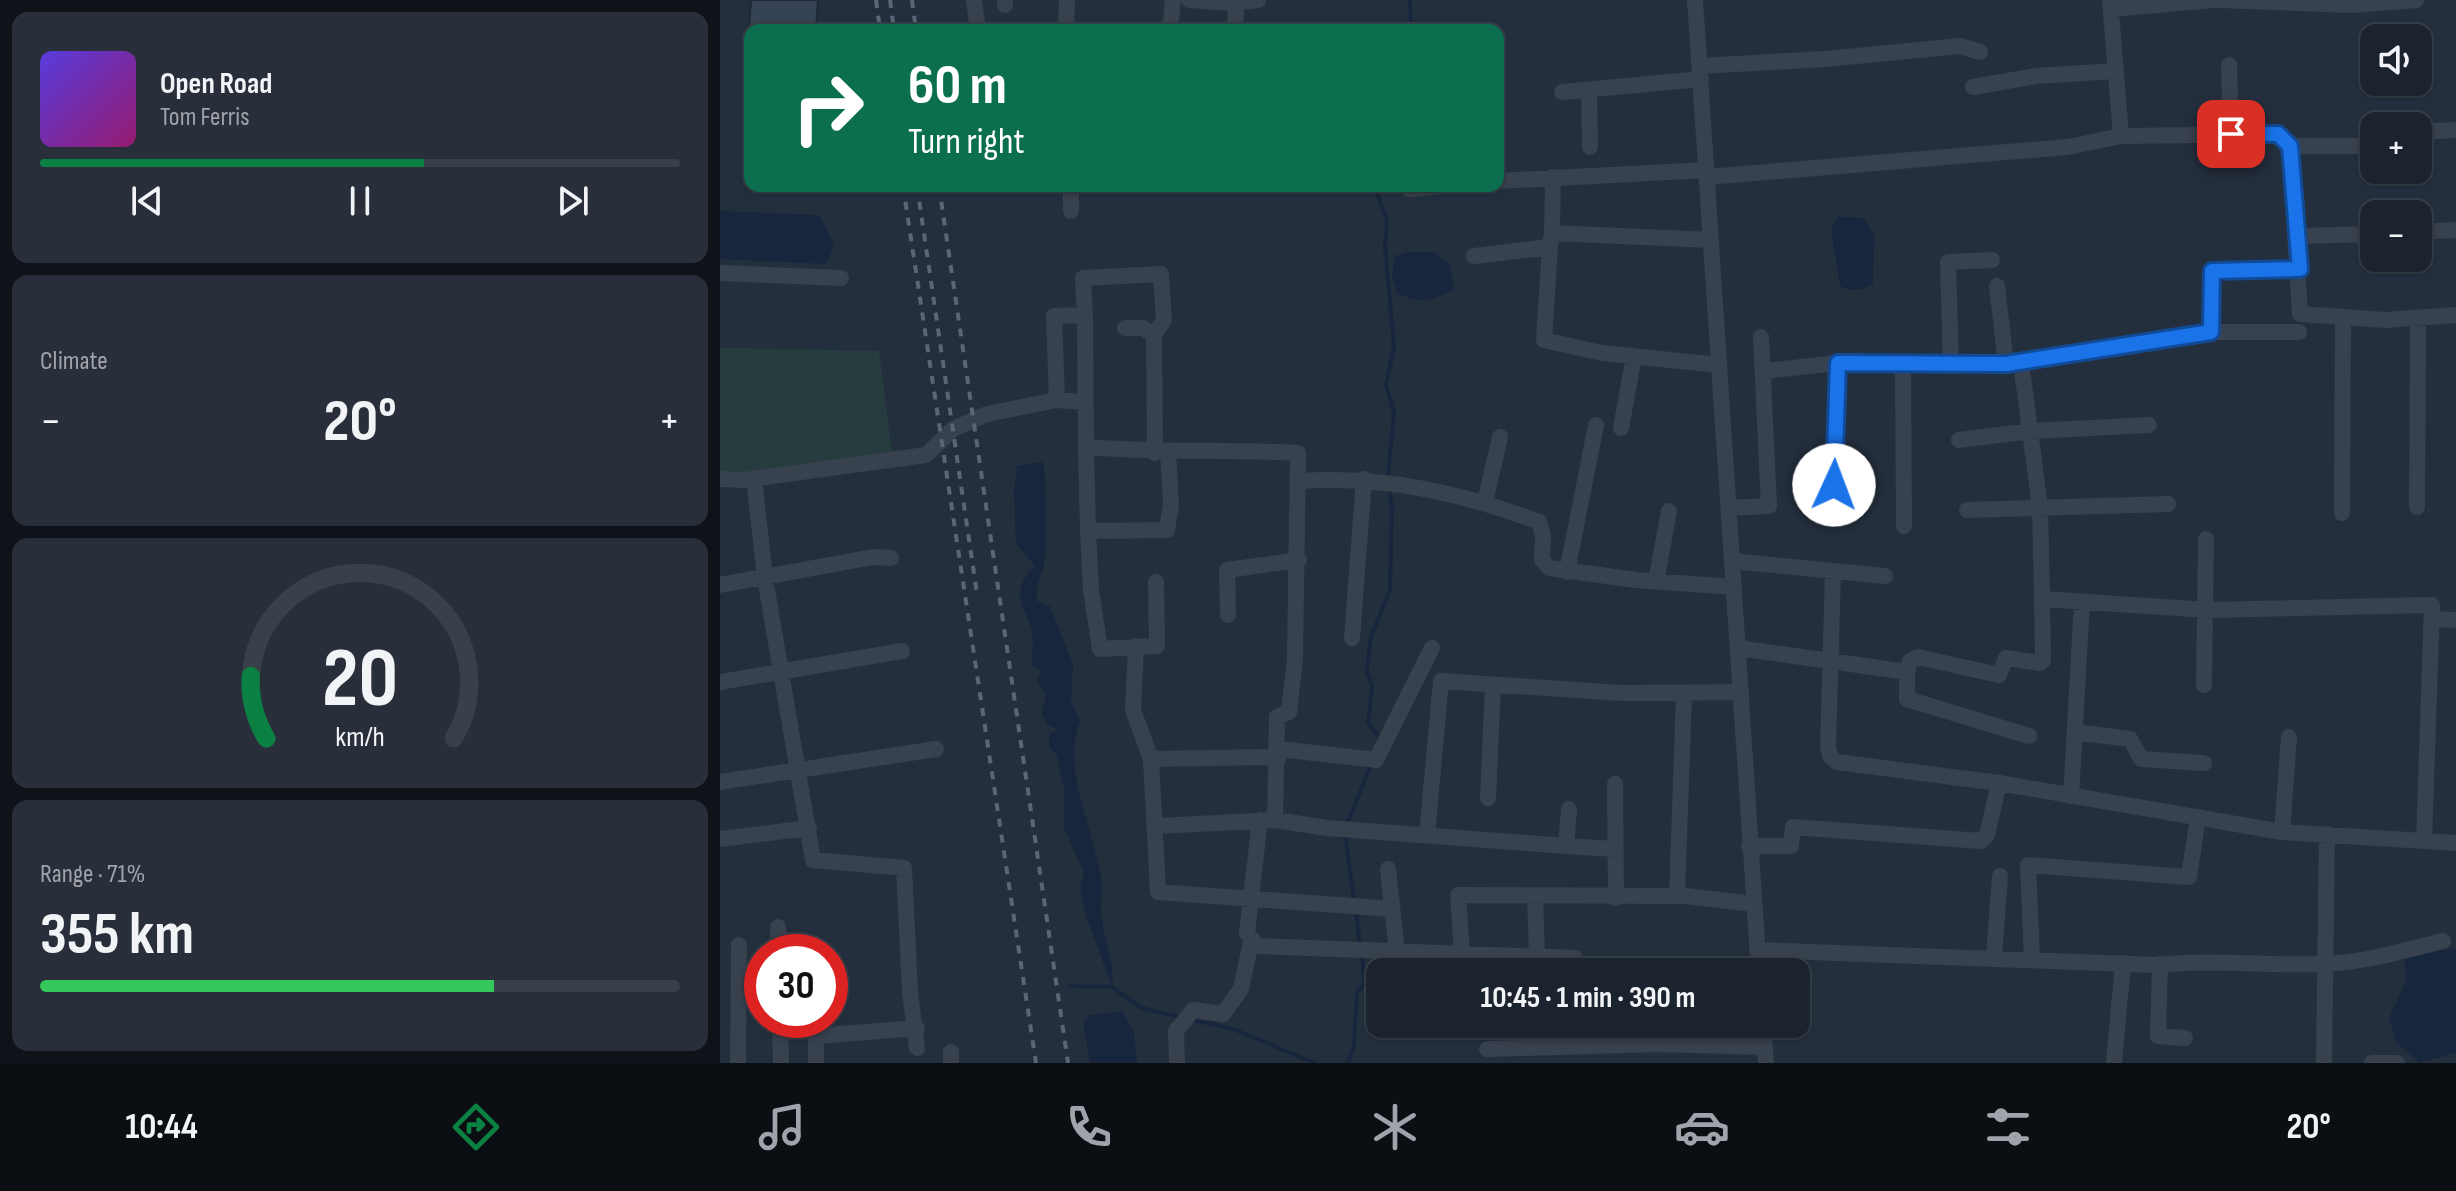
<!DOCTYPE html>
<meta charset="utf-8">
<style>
body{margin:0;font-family:"Sofia Sans Condensed",sans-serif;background:#282f3a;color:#f1f3f6;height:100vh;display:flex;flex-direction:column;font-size:30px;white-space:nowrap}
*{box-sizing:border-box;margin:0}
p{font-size:26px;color:#a0a4aa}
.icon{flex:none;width:44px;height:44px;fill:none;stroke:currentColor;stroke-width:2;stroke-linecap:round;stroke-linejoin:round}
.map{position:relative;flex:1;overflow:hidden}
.sheet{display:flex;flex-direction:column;gap:12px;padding:12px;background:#0f1319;width:720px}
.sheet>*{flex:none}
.hud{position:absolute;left:24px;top:24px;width:760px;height:168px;border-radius:16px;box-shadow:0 2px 6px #0004,0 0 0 2px #39404a;background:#0b6e4f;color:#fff;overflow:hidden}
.buttons{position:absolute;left:1640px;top:24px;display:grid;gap:16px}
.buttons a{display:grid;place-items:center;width:72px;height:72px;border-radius:16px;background:#1b232e;box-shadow:0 2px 6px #0004,0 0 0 2px #39404a;font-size:40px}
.speed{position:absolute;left:24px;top:934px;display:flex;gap:16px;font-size:40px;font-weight:700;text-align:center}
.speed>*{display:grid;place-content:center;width:104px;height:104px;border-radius:50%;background:#1b232e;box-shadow:0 2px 6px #0004,0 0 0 2px #39404a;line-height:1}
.speed .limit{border:12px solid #d22;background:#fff;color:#111}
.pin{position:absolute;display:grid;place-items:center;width:68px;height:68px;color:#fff;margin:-34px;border-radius:16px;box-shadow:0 4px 12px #0006}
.me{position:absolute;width:88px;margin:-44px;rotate:2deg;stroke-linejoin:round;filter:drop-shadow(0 0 6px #0008)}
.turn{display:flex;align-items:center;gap:28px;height:168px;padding:0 32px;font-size:36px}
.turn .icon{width:104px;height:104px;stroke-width:2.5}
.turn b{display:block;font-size:56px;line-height:68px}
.big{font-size:60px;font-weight:700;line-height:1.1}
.sheet .widget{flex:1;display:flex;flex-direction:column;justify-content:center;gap:12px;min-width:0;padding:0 28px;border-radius:16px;background:#282f3a}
.sheet .dial{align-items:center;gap:0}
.dial svg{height:208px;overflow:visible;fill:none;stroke:#39404a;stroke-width:7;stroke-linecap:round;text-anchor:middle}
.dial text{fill:#f1f3f6;stroke:none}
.song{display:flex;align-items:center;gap:24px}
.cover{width:96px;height:96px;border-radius:12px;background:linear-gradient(135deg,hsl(250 70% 55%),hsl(320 70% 35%))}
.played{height:8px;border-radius:4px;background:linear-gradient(90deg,#0b8043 60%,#39404a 60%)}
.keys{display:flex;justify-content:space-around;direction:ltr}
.heat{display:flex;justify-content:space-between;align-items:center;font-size:44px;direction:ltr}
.charge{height:12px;border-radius:6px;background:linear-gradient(90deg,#34c759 71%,#39404a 0)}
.trip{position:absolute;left:646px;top:958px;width:444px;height:80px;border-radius:16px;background:#1b232e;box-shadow:0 2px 6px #0004,0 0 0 2px #39404a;font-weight:700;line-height:80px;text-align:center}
.tab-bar{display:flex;height:128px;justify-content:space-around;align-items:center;background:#0b0e12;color:#a0a4aa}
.tab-bar .icon{width:56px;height:56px}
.tab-bar .on{color:#0b8043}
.tab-bar b{font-size:36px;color:#f1f3f6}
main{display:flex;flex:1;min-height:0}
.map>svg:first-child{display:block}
</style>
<main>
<section class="sheet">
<div class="widget">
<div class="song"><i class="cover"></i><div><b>Open Road</b><p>Tom Ferris</p></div></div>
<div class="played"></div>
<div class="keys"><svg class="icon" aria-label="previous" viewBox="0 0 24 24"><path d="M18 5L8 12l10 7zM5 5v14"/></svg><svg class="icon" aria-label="pause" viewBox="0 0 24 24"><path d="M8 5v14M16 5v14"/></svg><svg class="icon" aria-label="next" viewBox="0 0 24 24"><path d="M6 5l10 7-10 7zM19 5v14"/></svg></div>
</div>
<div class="widget"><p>Climate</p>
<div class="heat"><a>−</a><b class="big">20°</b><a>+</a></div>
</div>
<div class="widget dial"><svg viewBox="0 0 100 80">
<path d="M14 69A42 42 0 1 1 86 69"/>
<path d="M14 69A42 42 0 0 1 8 45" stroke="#0b8043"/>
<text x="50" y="56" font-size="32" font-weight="700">20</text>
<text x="50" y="72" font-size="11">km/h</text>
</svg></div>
<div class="widget"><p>Range · 71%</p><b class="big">355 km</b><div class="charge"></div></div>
</section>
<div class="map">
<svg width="1736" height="1063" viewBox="0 0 1736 1063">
<rect width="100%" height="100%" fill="#242f3e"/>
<path fill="#263c3f" d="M 0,348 L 159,351 L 172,454 L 28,474 L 0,474 Z"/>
<path fill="#17263c" d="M 0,211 L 99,215 L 114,244 L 107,264 L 0,259 Z
M 1118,217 L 1144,218 L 1154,235 L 1153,284 C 1141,290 1132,293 1120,286 L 1111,229 Z
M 688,252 L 713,252 L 729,263 L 734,289 C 714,301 699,304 677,293 L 672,277 L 675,256 Z
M 323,462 C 326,468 327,555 324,564 C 320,580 316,582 317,601 L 330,606 L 353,664 L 351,701 L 360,721 C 341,770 374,828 381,878 C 383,892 379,907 382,921 C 386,945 395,961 392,987 L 367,918 L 360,890 L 364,873 L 344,828 L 344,789 L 337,755 L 329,747 L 330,734 L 339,730 L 327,725 L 322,713 L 326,695 L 316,680 L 322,671 L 312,665 C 312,656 314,641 312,632 C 305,605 288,592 315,566 L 296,544 L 294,489 L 297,466 Z
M 1736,949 L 1736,1053 L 1700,1063 L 1676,1042 L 1669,1018 L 1687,979 L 1684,964 L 1690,952 Z
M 403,1011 L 414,1033 L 417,1063 L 370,1063 L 363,1024 L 370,1015 Z"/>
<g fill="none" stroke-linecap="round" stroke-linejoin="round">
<path stroke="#17263c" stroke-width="4" d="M 690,0 L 691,30
M 654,186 L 667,220 L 665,246 L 674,347 L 666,385 L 674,413 L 668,477
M 661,739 L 648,723 L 652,687 L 647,671 L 651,637 L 670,590 L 672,507 L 669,490
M 627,824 L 651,765
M 625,832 L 634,902
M 636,911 L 640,946
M 350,986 L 392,987 L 422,1008 L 460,1017
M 473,1020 L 513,1029 L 595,1063
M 628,1063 L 634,1044 L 637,992 L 645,984 L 642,955"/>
</g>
<path fill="#364354" stroke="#1f2835" stroke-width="2" d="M 31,0 L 98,0 L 96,30 L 29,30 Z"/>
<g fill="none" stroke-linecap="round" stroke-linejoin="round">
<path stroke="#38414e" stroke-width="16" d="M 254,0 L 258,30
M 285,0 L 285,5
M 469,0 L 512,3 L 516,13 L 514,30
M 975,0 L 1039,972
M 1390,0 L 1401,136 L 1558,134 L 1570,146 L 1580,314 L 1665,320 L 1736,315
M 1500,0 L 1633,5 L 1696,0
M 512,3 L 538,0
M 1391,9 L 1493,0
M 346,30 L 347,0
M 450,30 L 453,0
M 1509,65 L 1511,134
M 980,66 L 1105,59 L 1240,46 L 1260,52
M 1253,87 L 1316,76 L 1395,71
M 869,90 L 870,147
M 842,92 L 981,79
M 1698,132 L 1736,130
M 1570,146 L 1654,146
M 987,177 L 1348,147 L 1401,136
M 778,181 L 987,170
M 689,189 L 724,186
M 351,211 L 351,186
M 1698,232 L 1736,230
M 832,233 L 833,177
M 1577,236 L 1654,234
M 830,247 L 824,340 L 882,353 L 999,365
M 754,256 L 830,247 L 832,233 L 991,240
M 0,273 L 121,278
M 1277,286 L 1286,364
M 365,315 L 366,447 C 437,453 507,449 578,453 L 575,658 L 569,712 L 557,717 L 555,820
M 405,328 L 423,328 L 434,335
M 1491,332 L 1579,332
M 1301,362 L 1320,508 L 1322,599 L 1487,610 L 1712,605 L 1704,841
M 1183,364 L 1184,526
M 1231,366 L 1228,262 L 1272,260
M 1044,371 L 1118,363 L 1294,363 L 1491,332 L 1492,271 L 1580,269
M 337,400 L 334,316 L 365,315 L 363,278 L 441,274 L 444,320 L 434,335 L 435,453
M 901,428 L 914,356
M 1239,440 L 1310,431 L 1429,425
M 366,447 L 368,531
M 0,479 L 24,480 L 206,455 L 233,429 L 267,414 L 337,400 L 364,402
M 34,479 L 45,578 L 93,860 L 184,868 L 190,992 L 197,1048
M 579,481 C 664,476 739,492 819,522 L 823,536 L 822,560 L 829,568 L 916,580 L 1014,587
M 765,502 L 780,437
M 1697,507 L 1698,318
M 1009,508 L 1049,506 L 1041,337
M 1247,510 L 1448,504
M 1622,513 L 1623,317
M 1112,516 L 1118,363
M 1012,561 L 1165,576
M 1113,571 L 1108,747 L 1110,756 L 1117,762 L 1279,783 L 1562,832 L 1736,843
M 847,572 L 876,425
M 436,582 L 437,646 L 380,649 L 371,590 L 368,531 L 447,530 L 451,504 L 448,452
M 936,582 L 949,511
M 0,585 L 153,557 L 171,558
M 508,615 L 507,570 L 579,560
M 1712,619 L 1736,620
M 632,638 L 644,479
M 416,646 L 413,710 L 431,759 L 438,892 L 672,909
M 1018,648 L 1187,672 L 1190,661 L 1198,657 L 1279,675 L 1286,658 L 1320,663 L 1323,660 L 1322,599
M 1187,672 L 1187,699 L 1309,736
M 0,682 L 182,651
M 1484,685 L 1486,539
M 1355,732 L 1410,739 L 1421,759 L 1484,763
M 559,749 L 656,760 L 712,648
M 431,759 L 559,757
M 0,782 L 216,749
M 895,784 L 896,898
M 1351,796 L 1362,603
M 768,798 L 773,685
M 540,820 L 527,933 L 537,946 L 855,958
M 437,826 L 555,820 L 607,828 L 846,846 L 849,809
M 1562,832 L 1569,737
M 707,834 L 721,681 L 901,693 L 1021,692
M 0,839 L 89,828
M 846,846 L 896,849
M 1029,846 L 1071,846 L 1073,827 L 1261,841 L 1267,835 L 1279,783
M 668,869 L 677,952
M 815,896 L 817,956
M 957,896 L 964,693
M 58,927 L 59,952
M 1037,950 L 1436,965 C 1492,959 1547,966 1602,964 C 1643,963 1683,951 1723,941
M 742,953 L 738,895 L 966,896 L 1033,904
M 1274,957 L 1280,876
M 1312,958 L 1308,865 L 1469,877 L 1478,817
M 1440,964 L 1438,1036 L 1465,1038
M 60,1020 L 61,1063
M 1043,1024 L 1046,1063
M 767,1049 L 938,1044 L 1045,1047
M 231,1052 L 231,1063
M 18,1063 L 19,945
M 96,1063 L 96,1036 L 197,1028
M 457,1063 L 456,1031 L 473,1010 L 503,1014 L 521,989 L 531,942
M 1394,1063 L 1403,963
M 1604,1063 L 1607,834
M 1652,1063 L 1677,1063"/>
<path stroke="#5a6575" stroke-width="4" stroke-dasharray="8 8" stroke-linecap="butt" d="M 156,0 L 160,30
M 170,0 L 174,30
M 192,0 L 196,30
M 183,186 L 316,1063
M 197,186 L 257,594
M 219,186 L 348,1063"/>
</g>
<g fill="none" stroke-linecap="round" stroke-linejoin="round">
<g stroke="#114b97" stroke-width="20">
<path id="route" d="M 1114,485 L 1118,363 L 1286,364 L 1491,332 L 1492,271 L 1580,269 L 1570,146 L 1558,134 L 1511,134"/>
</g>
<use href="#route" stroke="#1a73e8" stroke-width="14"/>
</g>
</svg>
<div class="buttons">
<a><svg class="icon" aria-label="sound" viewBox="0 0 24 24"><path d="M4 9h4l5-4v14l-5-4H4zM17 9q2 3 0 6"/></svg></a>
<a>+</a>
<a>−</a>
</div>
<div class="speed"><div class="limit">30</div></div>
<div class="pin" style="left:1511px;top:134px;background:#d93025"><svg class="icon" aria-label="arrive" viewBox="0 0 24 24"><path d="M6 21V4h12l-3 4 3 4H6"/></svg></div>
<svg class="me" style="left:1114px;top:485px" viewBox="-20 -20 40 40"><circle r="19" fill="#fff"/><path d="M0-13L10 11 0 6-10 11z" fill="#1a73e8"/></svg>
<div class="trip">10:45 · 1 min · 390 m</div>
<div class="hud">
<div class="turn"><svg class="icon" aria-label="right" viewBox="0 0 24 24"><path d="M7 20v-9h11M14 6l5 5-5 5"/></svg><div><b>60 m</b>Turn right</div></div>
</div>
</div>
</main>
<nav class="tab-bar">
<b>10:44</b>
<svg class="icon on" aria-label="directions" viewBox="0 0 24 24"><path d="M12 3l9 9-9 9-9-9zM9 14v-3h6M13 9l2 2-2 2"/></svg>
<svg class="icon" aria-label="music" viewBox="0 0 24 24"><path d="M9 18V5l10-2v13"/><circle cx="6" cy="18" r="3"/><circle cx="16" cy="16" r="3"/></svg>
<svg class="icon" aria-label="phone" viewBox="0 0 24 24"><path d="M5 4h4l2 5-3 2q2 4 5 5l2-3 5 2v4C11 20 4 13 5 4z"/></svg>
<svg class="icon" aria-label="climate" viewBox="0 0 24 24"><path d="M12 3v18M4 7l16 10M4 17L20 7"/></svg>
<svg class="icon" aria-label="car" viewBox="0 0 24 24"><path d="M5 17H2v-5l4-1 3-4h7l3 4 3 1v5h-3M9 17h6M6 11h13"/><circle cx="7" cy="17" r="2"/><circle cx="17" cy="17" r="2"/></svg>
<svg class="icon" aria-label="filters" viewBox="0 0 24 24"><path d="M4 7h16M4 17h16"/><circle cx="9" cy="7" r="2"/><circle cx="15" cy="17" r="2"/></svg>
<b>20°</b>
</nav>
